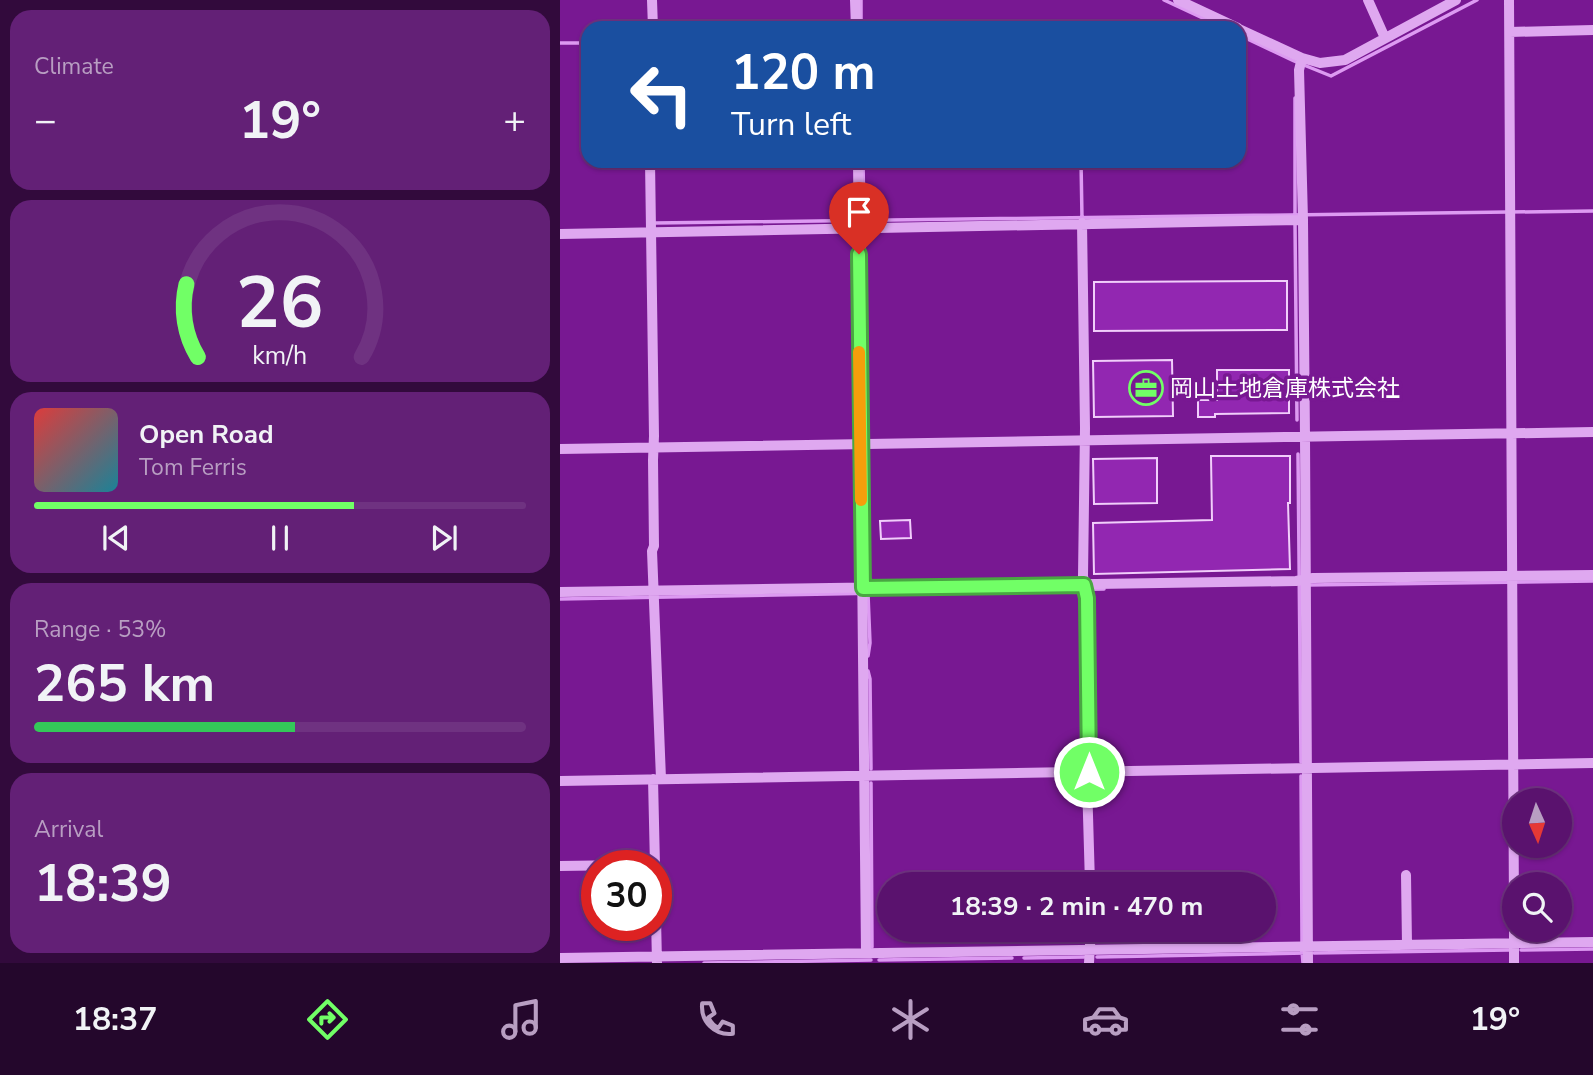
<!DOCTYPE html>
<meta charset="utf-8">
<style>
body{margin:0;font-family:"Nunito Sans","Noto Sans JP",sans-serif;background:#632076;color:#f1f3f6;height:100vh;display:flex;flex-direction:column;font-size:26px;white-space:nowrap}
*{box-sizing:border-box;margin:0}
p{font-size:23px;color:#b89ec2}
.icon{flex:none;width:38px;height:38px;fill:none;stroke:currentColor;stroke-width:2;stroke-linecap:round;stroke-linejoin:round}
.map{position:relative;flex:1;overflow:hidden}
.details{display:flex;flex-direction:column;gap:10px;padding:10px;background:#320a3c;width:560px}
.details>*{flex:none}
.guide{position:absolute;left:21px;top:21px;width:665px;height:147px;border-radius:21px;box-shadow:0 2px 5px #0004,0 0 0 2px #6f3281;background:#1a4fa0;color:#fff;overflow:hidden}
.needle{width:46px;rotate:177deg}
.tools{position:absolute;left:942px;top:788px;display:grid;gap:14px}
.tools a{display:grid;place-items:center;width:70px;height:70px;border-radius:50%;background:#5a126e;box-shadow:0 2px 5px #0004,0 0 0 2px #6f3281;font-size:35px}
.speed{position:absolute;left:21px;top:850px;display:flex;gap:14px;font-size:35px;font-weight:700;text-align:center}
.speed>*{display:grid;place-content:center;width:91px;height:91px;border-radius:50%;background:#5a126e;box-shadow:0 2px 5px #0004,0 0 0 2px #6f3281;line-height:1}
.speed .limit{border:10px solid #d22;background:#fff;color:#111}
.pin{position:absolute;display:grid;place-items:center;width:60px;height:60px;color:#fff;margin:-72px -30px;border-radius:50% 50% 50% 0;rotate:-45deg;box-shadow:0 0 7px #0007}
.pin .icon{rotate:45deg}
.me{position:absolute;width:77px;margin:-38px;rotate:0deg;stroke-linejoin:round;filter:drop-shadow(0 0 5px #0008)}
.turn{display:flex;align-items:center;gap:24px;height:147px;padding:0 35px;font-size:32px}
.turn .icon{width:91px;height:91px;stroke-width:2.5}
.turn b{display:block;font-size:49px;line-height:60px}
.big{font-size:52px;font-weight:700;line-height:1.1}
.details .tile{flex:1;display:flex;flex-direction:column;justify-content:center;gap:10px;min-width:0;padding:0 24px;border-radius:21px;background:#632076}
.details .dial{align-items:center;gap:0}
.dial svg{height:182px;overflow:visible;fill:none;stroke:#6f3281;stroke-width:7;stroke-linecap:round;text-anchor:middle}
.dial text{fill:#f1f3f6;stroke:none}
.song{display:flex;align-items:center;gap:21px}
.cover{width:84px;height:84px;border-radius:10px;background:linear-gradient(135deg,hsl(0 70% 55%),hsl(190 70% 35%))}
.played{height:7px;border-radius:4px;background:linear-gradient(90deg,#71ff66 65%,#6f3281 65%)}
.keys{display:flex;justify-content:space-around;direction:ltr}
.heat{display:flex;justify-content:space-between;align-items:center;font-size:38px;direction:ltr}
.charge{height:10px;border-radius:5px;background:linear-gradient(90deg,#34c759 53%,#6f3281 0)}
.trip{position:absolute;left:317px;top:872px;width:399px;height:70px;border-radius:35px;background:#5a126e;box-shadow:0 2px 5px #0004,0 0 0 2px #6f3281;font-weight:700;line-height:70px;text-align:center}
.tab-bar{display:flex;height:112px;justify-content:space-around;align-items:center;background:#24072c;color:#b89ec2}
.tab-bar .icon{width:49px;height:49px}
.tab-bar .current{color:#71ff66}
.tab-bar b{font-size:32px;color:#f1f3f6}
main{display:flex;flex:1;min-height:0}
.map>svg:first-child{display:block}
</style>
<main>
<section class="details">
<div class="tile"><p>Climate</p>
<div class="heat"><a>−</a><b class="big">19°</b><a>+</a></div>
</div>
<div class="tile dial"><svg viewBox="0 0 100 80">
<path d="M14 69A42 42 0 1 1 86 69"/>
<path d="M14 69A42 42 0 0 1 9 37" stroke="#71ff66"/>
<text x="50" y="56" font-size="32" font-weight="700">26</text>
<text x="50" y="72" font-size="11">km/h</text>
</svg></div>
<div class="tile">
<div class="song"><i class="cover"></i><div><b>Open Road</b><p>Tom Ferris</p></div></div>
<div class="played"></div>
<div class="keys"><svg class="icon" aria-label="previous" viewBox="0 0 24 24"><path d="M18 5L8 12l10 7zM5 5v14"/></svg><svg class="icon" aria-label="pause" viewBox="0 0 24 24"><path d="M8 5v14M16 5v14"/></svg><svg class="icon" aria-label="next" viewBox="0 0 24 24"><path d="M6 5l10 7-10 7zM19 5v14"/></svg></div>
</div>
<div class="tile"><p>Range · 53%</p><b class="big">265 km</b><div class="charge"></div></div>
<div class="tile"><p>Arrival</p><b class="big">18:39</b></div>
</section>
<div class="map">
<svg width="1033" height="963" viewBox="0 0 1033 963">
<rect width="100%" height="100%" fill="#781892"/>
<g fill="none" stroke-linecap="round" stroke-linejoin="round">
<path stroke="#dd9af2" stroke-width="3.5" d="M 301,0 L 301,28
M 604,0 L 664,28
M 679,35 L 734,61 L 771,76 L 917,0
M 0,43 L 28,43
M 735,98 L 735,216
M 303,161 L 304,222
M 521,161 L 522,218
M 95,223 L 1033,211
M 735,224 L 737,420
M 304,230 L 307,427
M 738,454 L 741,762
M 307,459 L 308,586
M 748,585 L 1033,581
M 0,599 L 544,589
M 308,656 L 310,643 L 308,594
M 308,671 L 310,679 L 311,769
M 741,776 L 742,942
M 311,783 L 312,947
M 961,950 L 1033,949
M 742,951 L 743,963
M 754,953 L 949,950
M 537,957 L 745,953
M 464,958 L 524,957
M 319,960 L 452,958
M 144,963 L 311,960"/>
</g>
<path fill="#9227b1" stroke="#f1cefb" stroke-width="2" d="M 727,281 L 727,330 L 534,331 L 534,282 Z
M 612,360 L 613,416 L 534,417 L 533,361 Z
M 657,370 L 729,370 L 729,413 L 655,414 L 655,417 L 638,417 L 638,400 L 657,400 Z
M 651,456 L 730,456 L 730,503 L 728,503 L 730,569 L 534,574 L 533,523 L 652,520 Z
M 597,458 L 597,503 L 534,504 L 533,459 Z
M 350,520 L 351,538 L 321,539 L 320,521 Z"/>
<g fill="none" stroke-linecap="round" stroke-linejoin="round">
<path stroke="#dfa8f0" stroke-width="10" d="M 92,0 L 93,28
M 295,0 L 296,28
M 618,0 L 678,28
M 808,0 L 825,38
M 949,0 L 954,910
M 679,29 L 742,58 L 760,63 L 785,60 L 896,0
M 950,32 L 1033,30
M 742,58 L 739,70 L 743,220 L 745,437 L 748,963
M 90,161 L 94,436 L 93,460 L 94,546 L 92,551 L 101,779
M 298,161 L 306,953
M 522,223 L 525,428 L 523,576 L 527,598 L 529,759 L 527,781 L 530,884
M 0,234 L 743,220
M 0,449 L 1033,432
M 0,592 L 736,581 L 753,578 L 1033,575
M 93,779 L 95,866
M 0,781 L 1033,763
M 0,866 L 67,865
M 846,875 L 847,945
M 96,917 L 97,963
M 954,929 L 954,963
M 0,958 L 1033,942
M 529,963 L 531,929"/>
</g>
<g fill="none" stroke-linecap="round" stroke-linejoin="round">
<g stroke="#49a642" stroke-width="18">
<path id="route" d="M 299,254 L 303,588 L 524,585 L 527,598 L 529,772"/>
</g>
<use href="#route" stroke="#71ff66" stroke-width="12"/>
<path stroke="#f59e0b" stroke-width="12" d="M 299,352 L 301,500"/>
</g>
<defs>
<g id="office-ring" transform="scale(1.75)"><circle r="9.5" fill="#781892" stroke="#71ff66" stroke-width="1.5"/><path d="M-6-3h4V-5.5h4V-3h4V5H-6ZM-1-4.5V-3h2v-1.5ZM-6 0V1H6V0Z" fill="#71ff66"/></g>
</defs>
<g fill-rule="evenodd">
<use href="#office-ring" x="586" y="388"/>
</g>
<g text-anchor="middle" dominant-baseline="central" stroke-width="7" stroke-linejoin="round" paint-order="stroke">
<g font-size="23" fill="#fff" stroke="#781892" text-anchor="start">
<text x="610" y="388">岡山土地倉庫株式会社</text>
</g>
</g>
</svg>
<div class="tools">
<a><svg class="needle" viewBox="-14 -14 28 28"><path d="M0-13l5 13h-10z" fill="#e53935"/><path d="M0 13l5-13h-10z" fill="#b89ec2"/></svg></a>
<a><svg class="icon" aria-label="search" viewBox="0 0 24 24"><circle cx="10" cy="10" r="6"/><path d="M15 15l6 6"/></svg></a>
</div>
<div class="speed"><div class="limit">30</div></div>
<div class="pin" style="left:299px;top:254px;background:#d93025"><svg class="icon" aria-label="arrive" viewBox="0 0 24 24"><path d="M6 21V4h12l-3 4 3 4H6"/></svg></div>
<svg class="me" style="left:529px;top:772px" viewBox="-20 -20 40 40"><circle r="17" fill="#71ff66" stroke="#fff" stroke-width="3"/><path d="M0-11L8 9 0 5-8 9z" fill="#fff"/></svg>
<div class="trip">18:39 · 2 min · 470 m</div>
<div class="guide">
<div class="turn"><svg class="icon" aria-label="left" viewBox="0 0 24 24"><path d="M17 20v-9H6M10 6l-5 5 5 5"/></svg><div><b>120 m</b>Turn left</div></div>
</div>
</div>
</main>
<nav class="tab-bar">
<b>18:37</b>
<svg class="icon current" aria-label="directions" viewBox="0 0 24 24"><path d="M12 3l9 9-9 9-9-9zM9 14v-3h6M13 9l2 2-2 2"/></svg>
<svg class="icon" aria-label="music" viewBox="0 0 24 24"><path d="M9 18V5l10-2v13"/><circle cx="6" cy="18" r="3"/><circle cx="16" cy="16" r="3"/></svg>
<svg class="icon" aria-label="phone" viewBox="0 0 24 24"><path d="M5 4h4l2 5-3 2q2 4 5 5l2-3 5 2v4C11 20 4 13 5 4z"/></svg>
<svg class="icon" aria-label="climate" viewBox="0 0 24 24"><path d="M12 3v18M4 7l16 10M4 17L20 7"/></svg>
<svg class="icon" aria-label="car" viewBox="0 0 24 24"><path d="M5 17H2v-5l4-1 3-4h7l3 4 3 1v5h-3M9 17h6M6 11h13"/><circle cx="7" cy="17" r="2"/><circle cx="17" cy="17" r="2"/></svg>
<svg class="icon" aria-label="filters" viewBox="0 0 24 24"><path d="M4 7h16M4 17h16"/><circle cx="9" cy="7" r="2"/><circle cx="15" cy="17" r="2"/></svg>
<b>19°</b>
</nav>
